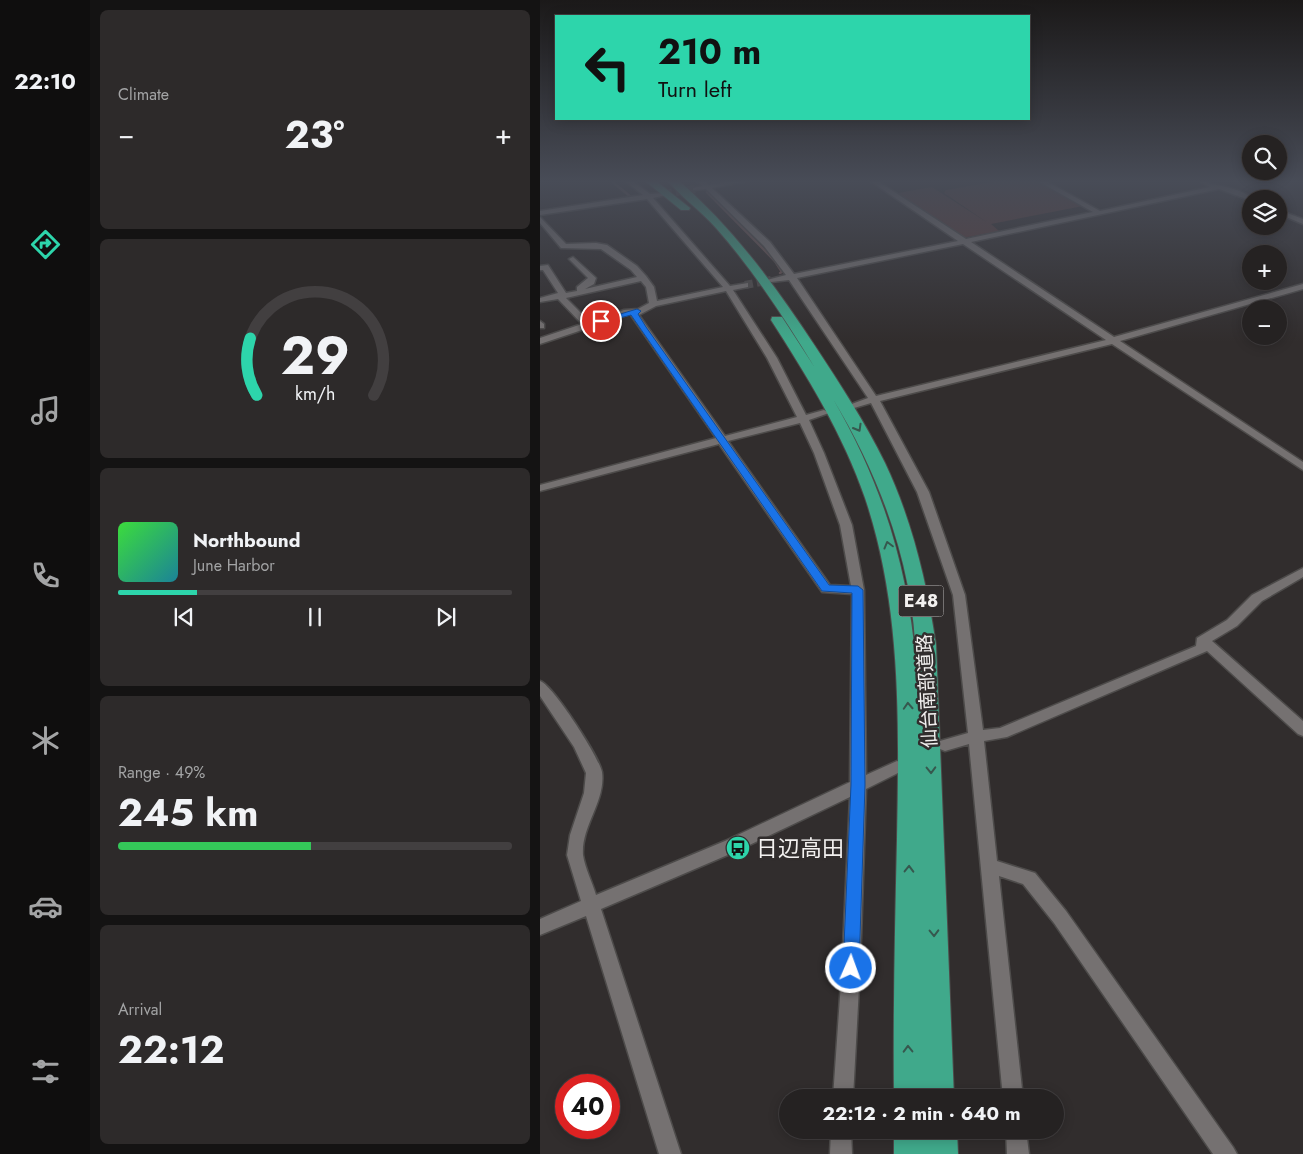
<!DOCTYPE html>
<meta charset="utf-8">
<style>
body{margin:0;font-family:Jost,"Noto Sans JP",sans-serif;background:#2d2a2a;color:#f1f3f6;height:100vh;display:flex;flex-direction:column;font-size:19px;white-space:nowrap}
*{box-sizing:border-box;margin:0}
p{font-size:16px;color:#a3a4a5}
.icon{flex:none;width:28px;height:28px;fill:none;stroke:currentColor;stroke-width:2;stroke-linecap:round;stroke-linejoin:round}
.map{position:relative;flex:1;overflow:hidden}
.details{display:flex;flex-direction:column;gap:10px;padding:10px;background:#141313;width:450px}
.details>*{flex:none}
.top-card{position:absolute;left:15px;top:15px;width:475px;height:105px;border-radius:0px;box-shadow:0 2px 12px #0003,0 0 0 1px #423f40;background:#2dd5ab;color:#111;overflow:hidden}
.buttons{position:absolute;left:702px;top:135px;display:grid;gap:10px}
.buttons a{display:grid;place-items:center;width:45px;height:45px;border-radius:50%;background:#252222;box-shadow:0 2px 12px #0003,0 0 0 1px #423f40;font-size:25px}
.speed{position:absolute;left:15px;top:1074px;display:flex;gap:10px;font-size:25px;font-weight:700;text-align:center}
.speed>*{display:grid;place-content:center;width:65px;height:65px;border-radius:50%;background:#252222;box-shadow:0 2px 12px #0003,0 0 0 1px #423f40;line-height:1}
.speed .limit{border:8px solid #d22;background:#fff;color:#111}
.pin{position:absolute;display:grid;place-items:center;width:42px;height:42px;color:#fff;margin:-21px;border:2px solid #fff;border-radius:50%;box-shadow:0 1px 5px #0007}
.me{position:absolute;width:55px;margin:-28px;rotate:2deg;stroke-linejoin:round;filter:drop-shadow(0 0 4px #0008)}
.turn{display:flex;align-items:center;gap:18px;height:105px;padding:0 20px;font-size:22px}
.turn .icon{width:65px;height:65px;stroke-width:2.5}
.turn b{display:block;font-size:35px;line-height:42px}
.big{font-size:38px;font-weight:700;line-height:1.1}
.details .tile{flex:1;display:flex;flex-direction:column;justify-content:center;gap:8px;min-width:0;padding:0 18px;border-radius:8px;background:#2d2a2a}
.details .dial{align-items:center;gap:0}
.dial svg{height:130px;overflow:visible;fill:none;stroke:#423f40;stroke-width:7;stroke-linecap:round;text-anchor:middle}
.dial text{fill:#f1f3f6;stroke:none}
.song{display:flex;align-items:center;gap:15px}
.cover{width:60px;height:60px;border-radius:8px;background:linear-gradient(135deg,hsl(120 70% 55%),hsl(190 70% 35%))}
.played{height:5px;border-radius:2px;background:linear-gradient(90deg,#2dd5ab 20%,#423f40 20%)}
.keys{display:flex;justify-content:space-around;direction:ltr}
.heat{display:flex;justify-content:space-between;align-items:center;font-size:28px;direction:ltr}
.charge{height:8px;border-radius:4px;background:linear-gradient(90deg,#34c759 49%,#423f40 0)}
.trip{position:absolute;left:239px;top:1089px;width:285px;height:50px;border-radius:25px;background:#252222;box-shadow:0 2px 12px #0003,0 0 0 1px #423f40;font-weight:700;line-height:50px;text-align:center}
main{display:flex;flex:1;min-height:0}
.tabs{display:flex;flex-direction:column;width:90px;justify-content:space-around;align-items:center;background:#0f0e0e;color:#a3a4a5}
.tabs .icon{width:35px;height:35px}
.tabs .active{color:#2dd5ab}
.tabs b{font-size:22px;color:#f1f3f6}
.map>svg:first-child{display:block}
</style>
<main>
<nav class="tabs">
<b>22:10</b>
<svg class="icon active" aria-label="directions" viewBox="0 0 24 24"><path d="M12 3l9 9-9 9-9-9zM9 14v-3h6M13 9l2 2-2 2"/></svg>
<svg class="icon" aria-label="music" viewBox="0 0 24 24"><path d="M9 18V5l10-2v13"/><circle cx="6" cy="18" r="3"/><circle cx="16" cy="16" r="3"/></svg>
<svg class="icon" aria-label="phone" viewBox="0 0 24 24"><path d="M5 4h4l2 5-3 2q2 4 5 5l2-3 5 2v4C11 20 4 13 5 4z"/></svg>
<svg class="icon" aria-label="climate" viewBox="0 0 24 24"><path d="M12 3v18M4 7l16 10M4 17L20 7"/></svg>
<svg class="icon" aria-label="car" viewBox="0 0 24 24"><path d="M5 17H2v-5l4-1 3-4h7l3 4 3 1v5h-3M9 17h6M6 11h13"/><circle cx="7" cy="17" r="2"/><circle cx="17" cy="17" r="2"/></svg>
<svg class="icon" aria-label="filters" viewBox="0 0 24 24"><path d="M4 7h16M4 17h16"/><circle cx="9" cy="7" r="2"/><circle cx="15" cy="17" r="2"/></svg>
</nav>
<section class="details">
<div class="tile"><p>Climate</p>
<div class="heat"><a>−</a><b class="big">23°</b><a>+</a></div>
</div>
<div class="tile dial"><svg viewBox="0 0 100 80">
<path d="M14 69A42 42 0 1 1 86 69"/>
<path d="M14 69A42 42 0 0 1 10 34" stroke="#2dd5ab"/>
<text x="50" y="56" font-size="32" font-weight="700">29</text>
<text x="50" y="72" font-size="11">km/h</text>
</svg></div>
<div class="tile">
<div class="song"><i class="cover"></i><div><b>Northbound</b><p>June Harbor</p></div></div>
<div class="played"></div>
<div class="keys"><svg class="icon" aria-label="previous" viewBox="0 0 24 24"><path d="M18 5L8 12l10 7zM5 5v14"/></svg><svg class="icon" aria-label="pause" viewBox="0 0 24 24"><path d="M8 5v14M16 5v14"/></svg><svg class="icon" aria-label="next" viewBox="0 0 24 24"><path d="M6 5l10 7-10 7zM19 5v14"/></svg></div>
</div>
<div class="tile"><p>Range · 49%</p><b class="big">245 km</b><div class="charge"></div></div>
<div class="tile"><p>Arrival</p><b class="big">22:12</b></div>
</section>
<div class="map">
<svg width="763" height="1154" viewBox="0 0 763 1154">
<rect width="100%" height="100%" fill="#312d2d"/>
<path fill="#583b3a" d="M 464,180 L 495,180 L 543,206 L 451,224 L 459,231 L 423,238 L 358,193 L 392,187 L 448,223 L 404,193 L 406,190 Z"/>
<g fill="none" stroke-linecap="round" stroke-linejoin="round">
<path stroke="#675151" stroke-width="2.5" d="M 70,180 L 91,197 L 94,196
M 155,180 L 158,183
M 172,183 L 188,180
M 167,192 L 235,261 L 242,272 L 240,273"/>
<path stroke="#4e4a4a" stroke-width="8" stroke-dasharray="8 4" stroke-linecap="butt" d="M 124,194 L 155,189
M 205,285 L 231,280"/>
<g stroke="#4d4b4a" stroke-width="3">
<path id="minor" d="M 84,180 L 91,180 L 110,194 L 126,193 L 126,195 L 113,198 L 190,286 L 208,283 L 208,287 L 193,290 L 237,358 L 266,415 L 284,410 L 289,413 L 269,420 L 284,453 L 312,525 L 324,590 L 326,775 L 357,761 L 362,763 L 365,767 L 362,771 L 326,789 L 320,968 L 313,1098 L 293,1098 L 302,968 L 310,797 L 197,851 L 61,909 L 141,1154 L 119,1154 L 46,916 L 0,935 L 0,919 L 41,901 L 27,855 L 30,835 L 44,793 L 46,773 L 34,747 L 0,696 L 0,681 C 13,685 59,757 62,772 C 66,801 41,826 43,855 C 45,868 52,882 56,895 L 185,841 L 310,782 L 312,594 L 282,592 L 179,444 L 0,491 L 0,485 L 176,438 L 90,314 L 0,344 L 0,338 L 42,324 L 18,299 L 0,302 L 0,298 L 18,293 L 3,270 L 0,270 L 0,266 L 8,265 L 26,293 L 37,291 L 37,287 L 48,278 L 29,259 L 33,257 L 56,278 L 54,284 L 45,289 L 97,277 L 91,270 L 61,249 L 21,248 L 0,223 L 0,217 L 26,244 L 56,243 L 67,245 L 97,266 L 106,276 L 114,287 L 117,301 L 183,287 L 107,199 L 0,215 L 0,211 L 103,195 ZM 101,281 L 106,287 L 109,303 L 98,309 L 84,310 L 50,322 L 26,298 ZM 186,291 L 227,358 L 257,417 L 185,436 L 99,315 L 116,306 ZM 260,423 L 274,453 L 300,525 L 311,586 L 290,585 L 188,441 Z
M 157,180 L 164,180 L 169,185 L 197,180 L 212,180 L 172,188 L 230,242 L 254,274 L 418,241 L 329,180 L 336,180 L 426,239 L 553,212 L 496,180 L 504,180 L 560,211 L 670,187 L 657,180 C 665,180 669,184 676,185 C 689,187 703,191 714,199 L 709,200 L 679,189 L 431,242 L 574,337 L 763,284 L 763,289 L 580,341 L 763,462 L 763,470 L 572,344 L 340,401 L 389,492 L 425,595 L 443,730 L 460,728 L 656,646 L 657,638 L 687,620 L 712,595 L 763,568 L 763,577 L 722,601 L 697,626 L 672,641 L 763,721 L 763,736 L 758,734 L 667,651 L 467,737 L 444,741 L 457,861 L 495,873 L 526,911 L 693,1147 L 697,1154 L 673,1154 L 514,923 L 483,884 L 459,876 L 483,1098 L 463,1098 L 429,744 L 405,751 L 400,749 L 397,745 L 400,741 L 428,733 L 413,595 L 377,492 L 331,403 L 314,408 L 309,405 L 328,398 L 249,280 L 231,282 L 227,280 L 246,275 L 224,246 L 166,189 L 153,190 L 153,188 L 162,186 ZM 423,244 L 566,340 L 336,396 L 257,278 Z
M 739,210 L 763,219 L 763,224 L 739,214 Z
M 0,321 L 4,324 L 4,328 L 0,328 Z
M 291,1130 L 311,1130 L 312,1154 L 290,1154 Z
M 466,1130 L 486,1130 L 489,1154 L 467,1154 Z"/>
</g>
<g stroke="#4d4b4a" stroke-width="2">
<path id="highway" d="M 104,180 L 115,180 L 150,208 L 149,210 L 141,210 Z
M 127,180 L 138,180 C 193,228 235,285 275,346 C 300,384 325,422 345,463 C 372,520 387,583 396,645 L 414,1098 L 354,1098 C 353,1011 355,925 357,839 C 359,725 362,607 325,498 C 303,434 267,376 231,320 L 232,317 L 242,317 L 275,368 C 245,319 214,271 176,228 C 161,211 141,197 127,180 ZM 293,399 C 341,478 375,570 376,664 C 368,567 342,483 293,399 Z
M 354,1130 L 417,1130 L 418,1154 L 386,1154 L 386,1143 L 386,1154 L 354,1154 Z"/>
</g>
<use href="#minor" fill="#757171" fill-rule="evenodd"/>
<use href="#highway" fill="#40a98b" fill-rule="evenodd"/>
</g>
<defs><path id="oneway-chevron" d="M-2-3.5L2.5 0L-2 3.5" fill="none" stroke-width="1.6" stroke-linecap="round" stroke-linejoin="round" transform="scale(1.25)"/></defs>
<g stroke="#36584e">
<use href="#oneway-chevron" transform="translate(318 428) rotate(60)"/>
<use href="#oneway-chevron" transform="translate(348 545) rotate(-105)"/>
<use href="#oneway-chevron" transform="translate(368 706) rotate(-93)"/>
<use href="#oneway-chevron" transform="translate(391 770) rotate(89)"/>
<use href="#oneway-chevron" transform="translate(369 869) rotate(-89)"/>
<use href="#oneway-chevron" transform="translate(394 933) rotate(89)"/>
<use href="#oneway-chevron" transform="translate(368 1049) rotate(-91)"/>
</g>
<linearGradient id="sky" x2="0" y2="1"><stop stop-color="#1b1919"/><stop offset="0.53" stop-color="#484c57"/><stop offset="1" stop-color="#484c57" stop-opacity="0"/></linearGradient>
<rect width="763" height="342" fill="url(#sky)"/>
<path fill="#1a73e8" stroke="#114b97" d="M 97,309 L 101,311 L 98,314 L 106,327 L 289,585 L 318,586 L 323,590 L 325,785 L 319,968 L 317,974 L 311,976 L 305,974 L 303,968 L 311,785 L 312,593 L 282,591 L 91,315 L 61,323 L 57,321 Z"/>
<defs>
<g id="bus-disc" transform="scale(1.25)"><circle r="9.5" fill="#2dd5ab" stroke="#312d2d"/><path d="M-5-6H5V4H4V6H2V4H-2V6H-4V4H-5ZM-3.5-4V0h7V-4ZM-3.5 1.2v1.5H-2V1.2ZM2 1.2v1.5H3.5V1.2Z" fill="#111"/></g>
</defs>
<g fill-rule="evenodd">
<use href="#bus-disc" x="198" y="848"/>
</g>
<g text-anchor="middle" dominant-baseline="central" stroke-width="5" stroke-linejoin="round" paint-order="stroke">
<rect fill="#312d2d" stroke="#b9b6b6" stroke-width="1" x="358.5" y="585.5" width="45" height="31" rx="4"/>
<g font-size="18" font-weight="bold" fill="#f3f1f0">
<text x="381" y="601">E48</text>
</g>
<g font-size="19" fill="#f3f1f0" stroke="#312d2d">
<text transform="translate(387 691) rotate(-93)">仙台南部道路</text>
</g>
<g font-size="22" fill="#f3f1f0" stroke="#312d2d" text-anchor="start">
<text x="216" y="848">日辺高田</text>
</g>
</g>
</svg>
<div class="buttons">
<a><svg class="icon" aria-label="search" viewBox="0 0 24 24"><circle cx="10" cy="10" r="6"/><path d="M15 15l6 6"/></svg></a>
<a><svg class="icon" aria-label="layers" viewBox="0 0 24 24"><path d="M12 4l9 5-9 5-9-5zM3 14l9 5 9-5"/></svg></a>
<a>+</a>
<a>−</a>
</div>
<div class="speed"><div class="limit">40</div></div>
<div class="pin" style="left:61px;top:321px;background:#d93025"><svg class="icon" aria-label="arrive" viewBox="0 0 24 24"><path d="M6 21V4h12l-3 4 3 4H6"/></svg></div>
<svg class="me" style="left:311px;top:968px" viewBox="-20 -20 40 40"><circle r="17" fill="#1a73e8" stroke="#fff" stroke-width="3"/><path d="M0-11L8 9 0 5-8 9z" fill="#fff"/></svg>
<div class="trip">22:12 · 2 min · 640 m</div>
<div class="top-card">
<div class="turn"><svg class="icon" aria-label="left" viewBox="0 0 24 24"><path d="M17 20v-9H6M10 6l-5 5 5 5"/></svg><div><b>210 m</b>Turn left</div></div>
</div>
</div>
</main>
